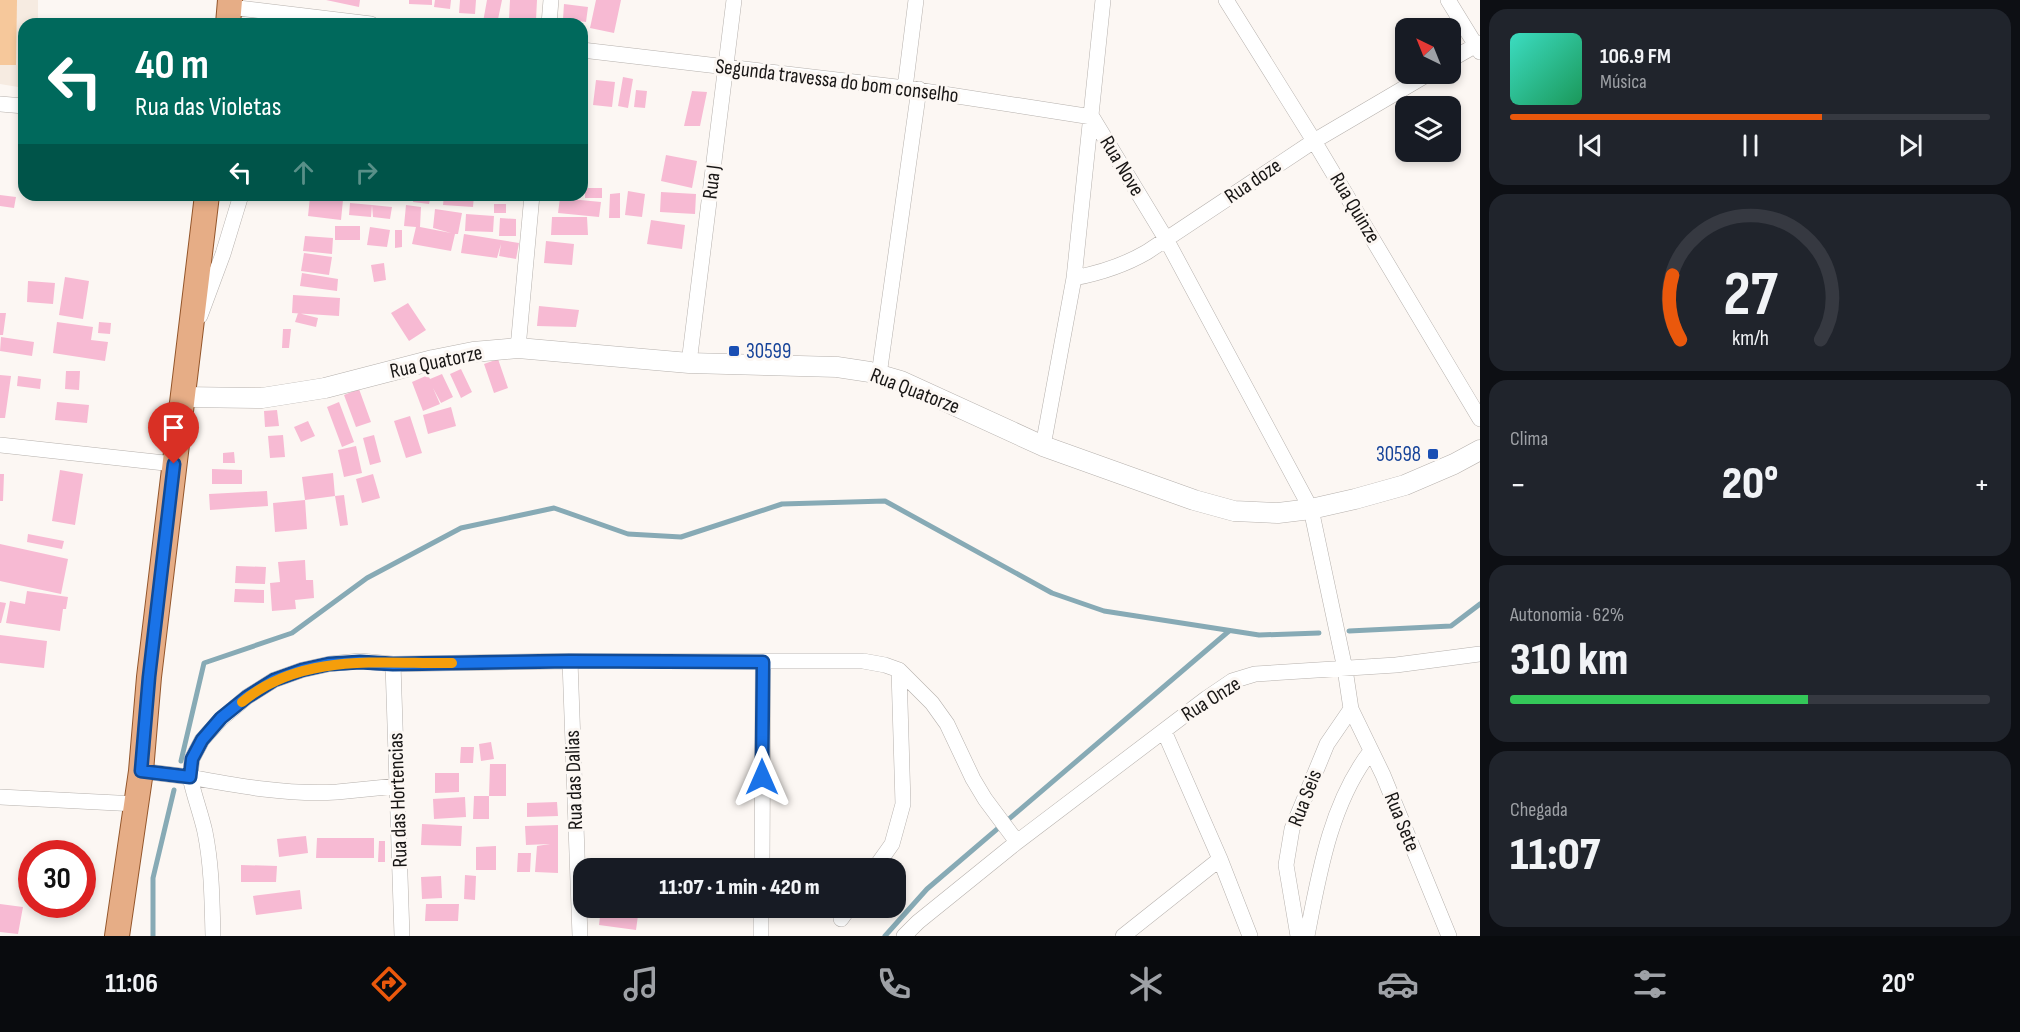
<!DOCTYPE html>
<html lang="pt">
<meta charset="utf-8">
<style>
body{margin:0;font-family:"Sofia Sans Condensed",sans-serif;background:#20242c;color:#f1f3f6;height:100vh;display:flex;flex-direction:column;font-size:22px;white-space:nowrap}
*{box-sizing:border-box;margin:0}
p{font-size:20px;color:#9ea1a6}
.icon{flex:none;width:33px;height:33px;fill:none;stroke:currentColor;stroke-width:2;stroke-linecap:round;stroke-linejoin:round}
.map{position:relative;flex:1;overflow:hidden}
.drawer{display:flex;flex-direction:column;gap:9px;padding:9px;background:#0d0f14;width:540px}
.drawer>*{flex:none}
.hud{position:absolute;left:18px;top:18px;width:570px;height:183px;border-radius:18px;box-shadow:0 3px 9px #0003;background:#00695c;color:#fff;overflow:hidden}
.needle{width:39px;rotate:317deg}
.controls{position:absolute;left:1395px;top:18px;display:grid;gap:12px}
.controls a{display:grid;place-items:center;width:66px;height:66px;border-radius:12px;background:#171b24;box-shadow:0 3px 9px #0003;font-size:30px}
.speed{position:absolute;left:18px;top:840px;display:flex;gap:12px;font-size:30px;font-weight:700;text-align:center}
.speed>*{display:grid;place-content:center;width:78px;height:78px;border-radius:50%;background:#171b24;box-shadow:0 3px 9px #0003;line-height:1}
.speed .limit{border:9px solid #d22;background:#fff;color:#111}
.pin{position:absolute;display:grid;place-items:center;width:51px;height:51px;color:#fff;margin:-62px -26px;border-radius:50% 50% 50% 0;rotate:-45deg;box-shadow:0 0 6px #0007}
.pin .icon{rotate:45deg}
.me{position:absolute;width:66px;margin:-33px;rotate:0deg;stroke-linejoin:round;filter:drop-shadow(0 0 4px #0008)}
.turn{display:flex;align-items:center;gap:21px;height:126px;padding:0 18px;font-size:27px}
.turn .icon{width:78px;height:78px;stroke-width:2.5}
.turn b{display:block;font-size:42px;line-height:51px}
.lanes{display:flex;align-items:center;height:57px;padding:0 18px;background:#0003;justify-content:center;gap:30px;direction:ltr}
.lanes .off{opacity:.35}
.big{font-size:45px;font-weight:800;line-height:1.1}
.drawer .tile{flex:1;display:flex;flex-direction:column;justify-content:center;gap:9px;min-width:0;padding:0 21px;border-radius:18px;background:#20242c}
.drawer .dial{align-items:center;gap:0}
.dial svg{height:156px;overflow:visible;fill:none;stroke:#363941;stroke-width:7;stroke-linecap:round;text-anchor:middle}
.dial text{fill:#f1f3f6;stroke:none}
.song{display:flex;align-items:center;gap:18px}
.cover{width:72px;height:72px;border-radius:9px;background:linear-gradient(135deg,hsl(170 70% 55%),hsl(150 70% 35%))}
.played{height:6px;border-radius:3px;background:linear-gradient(90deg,#ea580c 65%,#363941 65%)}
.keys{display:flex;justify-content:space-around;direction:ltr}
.heat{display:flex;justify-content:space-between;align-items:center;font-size:33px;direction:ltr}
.charge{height:9px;border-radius:4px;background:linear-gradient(90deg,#34c759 62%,#363941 0)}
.trip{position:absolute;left:573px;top:858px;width:333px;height:60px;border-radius:18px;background:#171b24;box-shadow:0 3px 9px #0003;font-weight:800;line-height:60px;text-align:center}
.dock{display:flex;height:96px;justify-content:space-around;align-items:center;background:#090b0e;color:#9ea1a6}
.dock .icon{width:42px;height:42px}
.dock .current{color:#ea580c}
.dock b{font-size:27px;color:#f1f3f6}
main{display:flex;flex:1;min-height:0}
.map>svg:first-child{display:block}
</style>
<main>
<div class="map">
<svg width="1480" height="936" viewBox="0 0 1480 936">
<rect width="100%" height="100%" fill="#fcf7f3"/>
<path fill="#f6ebe1" d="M 0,0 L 38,0 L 38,24 L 24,24 L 24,88 L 0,84 Z"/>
<path fill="#f6c89b" d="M 0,0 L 17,0 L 16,65 L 0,65 Z"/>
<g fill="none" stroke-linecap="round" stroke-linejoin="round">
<path stroke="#87aab5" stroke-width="5" d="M 1349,631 L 1451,626 L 1480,604
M 181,761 L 204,663 L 292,633 L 367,578 L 461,528 L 554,508 L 628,534 L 681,537 L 782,504 L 885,501 L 1052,593 L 1104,611 L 1259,635 L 1319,633
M 153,936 L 153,878 L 174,790
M 885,936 L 927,889 L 1229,631"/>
</g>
<path fill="#f7bad3" d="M 326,0 L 360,0 L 359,7 Z
M 409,0 L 432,0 L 432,5 L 409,4 Z
M 435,0 L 451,0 L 450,9 L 434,7 Z
M 460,0 L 476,0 L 475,14 L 459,13 Z
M 487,0 L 502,0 L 497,24 L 483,22 Z
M 510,0 L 537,0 L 536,20 L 509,19 Z
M 596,0 L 621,0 L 614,33 L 590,28 Z
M 564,4 L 588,7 L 586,22 L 563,19 Z
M 623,77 L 633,79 L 628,108 L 618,106 Z
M 596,80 L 615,82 L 612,107 L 593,105 Z
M 636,90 L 647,91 L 645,108 L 634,107 Z
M 692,91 L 707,92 L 700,126 L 684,126 Z
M 666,155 L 697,161 L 692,188 L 661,181 Z
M 585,188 L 602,188 L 602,198 L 585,198 Z
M 628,191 L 645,194 L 642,217 L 625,215 Z
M 661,192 L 696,194 L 695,214 L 660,212 Z
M 620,193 L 620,218 L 609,218 L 610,194 Z
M 0,195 L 16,197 L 14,208 L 0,206 Z
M 341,195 L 370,195 L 370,199 L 341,197 Z
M 414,195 L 431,195 L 429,204 L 413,202 Z
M 444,195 L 474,195 L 473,207 L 443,205 Z
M 310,197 L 343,200 L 341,220 L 308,216 Z
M 560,198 L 601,202 L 599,217 L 558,213 Z
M 350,203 L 372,205 L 371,217 L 349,215 Z
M 494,204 L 506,204 L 506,213 L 494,213 Z
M 372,205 L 392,207 L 390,219 L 373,217 Z
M 406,205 L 421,207 L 420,227 L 451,233 L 433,228 L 435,209 L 462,213 L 458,234 L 455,234 L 451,251 L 412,244 L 416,227 L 404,226 Z
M 466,214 L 494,216 L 493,232 L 465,231 Z
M 552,217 L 587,217 L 588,235 L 551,235 Z
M 500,218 L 516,219 L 516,236 L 499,236 Z
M 651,220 L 685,225 L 682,249 L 647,244 Z
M 335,226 L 360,226 L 360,240 L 335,240 Z
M 370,227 L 390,230 L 387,247 L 367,245 Z
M 395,230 L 402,230 L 402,247 L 395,248 Z
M 464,234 L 519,243 L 516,259 L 499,256 L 501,244 L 497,258 L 461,253 Z
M 305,236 L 333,238 L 332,254 L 303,251 Z
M 546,241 L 574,244 L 572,265 L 544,263 Z
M 304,253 L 332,257 L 329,275 L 301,271 Z
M 384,263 L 386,280 L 374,282 L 371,265 Z
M 302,273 L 338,279 L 337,291 L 300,286 Z
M 65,277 L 89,281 L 83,319 L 59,315 Z
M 28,281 L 55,283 L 53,304 L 27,302 Z
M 293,295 L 340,298 L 339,316 L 292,313 Z
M 408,303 L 426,330 L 409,341 L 391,313 Z
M 539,306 L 579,310 L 576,327 L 537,326 Z
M 0,313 L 6,313 L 3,335 L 0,335 Z
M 298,313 L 318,318 L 316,327 L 295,322 Z
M 57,322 L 93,327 L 91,340 L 108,342 L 105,361 L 53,353 Z
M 99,322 L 111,323 L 110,334 L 98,333 Z
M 283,329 L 291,329 L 289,348 L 282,348 Z
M 1,337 L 34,342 L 32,356 L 0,351 Z
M 498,359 L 508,388 L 494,393 L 484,364 Z
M 461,369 L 472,392 L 461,398 L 450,374 Z
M 66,371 L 80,371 L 79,390 L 65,389 Z
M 442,374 L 453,397 L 441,403 L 433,388 L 440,404 L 423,411 L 412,382 L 428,375 L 430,379 Z
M 0,375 L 11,376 L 5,418 L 0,418 Z
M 18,376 L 41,379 L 40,389 L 17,386 Z
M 359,389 L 371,422 L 356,427 L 344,395 Z
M 57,402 L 89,405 L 87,423 L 55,420 Z
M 339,402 L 354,442 L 342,447 L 327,407 Z
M 451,407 L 456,426 L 428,434 L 423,415 Z
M 277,410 L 279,426 L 265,427 L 264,411 Z
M 410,416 L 422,453 L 406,458 L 394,421 Z
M 308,421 L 315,436 L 301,442 L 294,427 Z
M 283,435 L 285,457 L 270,458 L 268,436 Z
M 374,435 L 381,462 L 370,465 L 363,438 Z
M 356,446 L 362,473 L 344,477 L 338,450 Z
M 234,452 L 235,463 L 223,463 L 223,453 Z
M 212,469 L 242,470 L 242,484 L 212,484 Z
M 60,470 L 83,474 L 75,525 L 52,521 Z
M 333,473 L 335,496 L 305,500 L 302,477 Z
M 0,474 L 4,474 L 3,501 L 0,501 Z
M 373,474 L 380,498 L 362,503 L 356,479 Z
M 267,491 L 268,506 L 210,510 L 209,494 Z
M 344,495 L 348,525 L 340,526 L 335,496 Z
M 305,500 L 307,529 L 275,532 L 273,503 Z
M 28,534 L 64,541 L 62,549 L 27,542 Z
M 0,544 L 68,559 L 61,594 L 0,581 Z
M 305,560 L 306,580 L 313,580 L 314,598 L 295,600 L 296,609 L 272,611 L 270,583 L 280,582 L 278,562 Z
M 236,566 L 266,567 L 265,584 L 235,583 Z
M 235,589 L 264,590 L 264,603 L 234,602 Z
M 27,591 L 68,597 L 66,609 L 63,609 L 60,631 L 6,623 L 10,601 L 25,604 Z
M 0,602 L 6,603 L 1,623 L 0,623 Z
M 0,635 L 47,641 L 44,668 L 0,663 Z
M 491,742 L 494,759 L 481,761 L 479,744 Z
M 461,747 L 474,747 L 473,763 L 460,763 Z
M 490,764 L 506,764 L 506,796 L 489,796 Z
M 435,773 L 459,773 L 459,792 L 435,793 Z
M 474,796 L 489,796 L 489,819 L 473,819 Z
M 465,797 L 466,817 L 434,819 L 433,799 Z
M 557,802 L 558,816 L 527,817 L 527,803 Z
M 422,824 L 462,826 L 461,846 L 421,845 Z
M 558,825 L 558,873 L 535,872 L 537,846 L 550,844 L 526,845 L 525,826 Z
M 306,836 L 308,853 L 279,857 L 277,839 Z
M 317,838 L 374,838 L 374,858 L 316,858 Z
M 379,841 L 385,841 L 385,862 L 378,862 Z
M 496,846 L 496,870 L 476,870 L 476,847 Z
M 518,853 L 531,853 L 530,872 L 517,872 Z
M 241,865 L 277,866 L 276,882 L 241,882 Z
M 465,875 L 476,876 L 475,900 L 464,899 Z
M 441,876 L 442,898 L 422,899 L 421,877 Z
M 300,890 L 302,909 L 256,915 L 253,896 Z
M 0,904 L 23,907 L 18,934 L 0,932 Z
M 426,904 L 459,904 L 458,921 L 425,921 Z
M 601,908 L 639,908 L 636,930 L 599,925 Z"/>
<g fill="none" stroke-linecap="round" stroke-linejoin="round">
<g stroke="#b6b1ad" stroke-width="16">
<path id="minor" d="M 1226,0 L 1314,141 L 1480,419
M 1448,0 L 1480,52
M 231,14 L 230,7 L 371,24
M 549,24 L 551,0
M 582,50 L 905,88 L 1092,117
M 1450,60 L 1480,43
M 905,88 L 916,0
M 0,104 L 24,106
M 1092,117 L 1166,239 L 1311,509 L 1345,669 L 1351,709 L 1327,744 L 1292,829 L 1286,865 L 1298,936
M 1074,278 C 1100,273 1123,266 1147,252 L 1314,141 L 1428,74
M 200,316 L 223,254 L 241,195
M 518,348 L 532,195
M 689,363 L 734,0
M 879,375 L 919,89
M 0,445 L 174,464
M 1043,446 L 1074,278 L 1103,0
M 570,661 L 580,936
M 393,664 L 402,936
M 1351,709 L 1383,775 L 1449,936
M 1164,731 L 1220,859 L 1250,936
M 141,771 L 190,777 C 194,796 201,814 205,832 C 212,867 212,901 213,936
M 397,786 C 377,788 357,790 337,792 C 288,795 238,786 190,777 L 192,759 L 202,740 L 221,719 L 247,697 L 274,680 L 302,670 L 329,664 L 360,661 L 393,664 L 570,661 L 863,661 L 885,665 L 899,670 L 932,703 L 947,724 L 973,779 L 985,799 L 1017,842
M 0,797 L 137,804
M 762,868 L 763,662
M 875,868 L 892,844 L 903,804 L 899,670
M 841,919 L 849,908
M 761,936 L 761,908
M 904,936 L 918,922 L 1017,842 L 1207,698 L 1232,681 L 1255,674 L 1396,665 L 1480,654
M 1123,936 L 1220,859
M 1307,936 C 1319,873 1331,802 1371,751"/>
</g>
<g stroke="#b6b1ad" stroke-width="21">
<path id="tertiary" d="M 183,397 L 262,398 L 325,388 L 433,360 L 473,352 L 518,348 L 689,363 L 837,367 L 870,372 L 901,381 L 1043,446 L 1194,500 L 1234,511 L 1278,513 L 1311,509 L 1355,499 L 1405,485 L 1454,464 L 1480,450"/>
</g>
<g stroke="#93552a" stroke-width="26">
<path id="primary" d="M 228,24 L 230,0
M 117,936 L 141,771 L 149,677 L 207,195"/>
</g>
<use href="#minor" stroke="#fff" stroke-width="15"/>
<use href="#tertiary" stroke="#fff" stroke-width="20"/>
<use href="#primary" stroke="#e6ad86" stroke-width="24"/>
</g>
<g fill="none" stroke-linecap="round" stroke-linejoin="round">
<g stroke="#114b97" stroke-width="15">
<path id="route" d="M 174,464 L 149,677 L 141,771 L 190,777 L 192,759 L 202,740 L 221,718 L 247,697 L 274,680 L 302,670 L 329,664 L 360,662 L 393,664 L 570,661 L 763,662 L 762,777"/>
</g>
<use href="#route" stroke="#1a73e8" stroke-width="10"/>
<path stroke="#f59e0b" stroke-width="10" d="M 242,702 C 302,652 380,664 452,663"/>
</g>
<g fill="#1a4fb4" stroke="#fcf7f3" stroke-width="2">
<rect x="728" y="345" width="12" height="12" rx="3"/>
<rect x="1427" y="448" width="12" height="12" rx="3"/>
</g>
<g text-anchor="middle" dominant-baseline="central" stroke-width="6" stroke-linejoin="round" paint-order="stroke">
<g font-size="21" fill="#181615" stroke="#fcf7f3">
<text transform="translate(837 81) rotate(7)">Segunda travessa do bom conselho</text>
<text transform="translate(1122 166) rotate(59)">Rua Nove</text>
<text transform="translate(1253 181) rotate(-34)">Rua doze</text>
<text transform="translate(712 182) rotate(-83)">Rua J</text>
<text transform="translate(1355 208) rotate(59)">Rua Quinze</text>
<text transform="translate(436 362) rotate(-12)">Rua Quatorze</text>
<text transform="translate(915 391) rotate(21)">Rua Quatorze</text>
<text transform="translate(1211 699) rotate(-32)">Rua Onze</text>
<text transform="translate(574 780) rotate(-92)">Rua das Dalias</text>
<text transform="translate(1305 798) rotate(-69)">Rua Seis</text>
<text transform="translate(398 800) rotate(-92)">Rua das Hortencias</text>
<text transform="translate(1402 822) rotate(68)">Rua Sete</text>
</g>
<g font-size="21" fill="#164399" stroke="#fcf7f3" text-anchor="start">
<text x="746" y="351">30599</text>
<text x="1421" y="454" text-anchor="end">30598</text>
</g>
</g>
</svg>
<div class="controls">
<a><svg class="needle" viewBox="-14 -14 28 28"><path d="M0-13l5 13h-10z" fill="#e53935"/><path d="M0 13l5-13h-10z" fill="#9ea1a6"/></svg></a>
<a><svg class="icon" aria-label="layers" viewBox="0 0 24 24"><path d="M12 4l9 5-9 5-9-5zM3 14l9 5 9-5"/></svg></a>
</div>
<div class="speed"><div class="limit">30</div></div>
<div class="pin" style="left:174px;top:464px;background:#d93025"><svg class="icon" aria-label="arrive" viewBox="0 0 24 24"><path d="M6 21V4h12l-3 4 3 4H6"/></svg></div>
<svg class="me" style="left:762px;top:777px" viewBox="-20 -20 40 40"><path d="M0-17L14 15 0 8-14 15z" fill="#1a73e8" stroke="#fff" stroke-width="4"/></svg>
<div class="trip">11:07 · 1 min · 420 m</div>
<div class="hud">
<div class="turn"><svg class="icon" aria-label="left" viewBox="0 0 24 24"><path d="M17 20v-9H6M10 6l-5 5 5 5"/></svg><div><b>40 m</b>Rua das Violetas</div></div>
<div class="lanes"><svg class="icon" aria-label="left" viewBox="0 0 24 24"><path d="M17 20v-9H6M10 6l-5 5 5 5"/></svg><svg class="icon off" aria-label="ahead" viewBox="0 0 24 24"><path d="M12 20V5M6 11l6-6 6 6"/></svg><svg class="icon off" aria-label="right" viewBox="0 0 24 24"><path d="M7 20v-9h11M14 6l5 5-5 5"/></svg></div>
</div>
</div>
<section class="drawer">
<div class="tile">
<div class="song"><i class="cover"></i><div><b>106.9 FM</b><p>Música</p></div></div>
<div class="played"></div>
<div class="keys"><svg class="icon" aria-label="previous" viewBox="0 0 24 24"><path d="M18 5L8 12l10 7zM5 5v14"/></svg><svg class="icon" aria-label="pause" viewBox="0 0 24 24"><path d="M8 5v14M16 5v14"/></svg><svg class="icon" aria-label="next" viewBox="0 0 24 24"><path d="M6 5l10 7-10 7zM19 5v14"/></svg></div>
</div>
<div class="tile dial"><svg viewBox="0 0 100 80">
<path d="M14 69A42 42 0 1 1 86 69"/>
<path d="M14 69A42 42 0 0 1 10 36" stroke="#ea580c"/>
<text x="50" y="56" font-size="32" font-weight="700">27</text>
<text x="50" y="72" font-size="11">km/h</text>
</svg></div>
<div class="tile"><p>Clima</p>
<div class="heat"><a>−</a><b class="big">20°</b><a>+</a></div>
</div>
<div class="tile"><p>Autonomia · 62%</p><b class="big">310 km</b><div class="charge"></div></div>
<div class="tile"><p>Chegada</p><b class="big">11:07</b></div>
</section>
</main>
<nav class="dock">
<b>11:06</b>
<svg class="icon current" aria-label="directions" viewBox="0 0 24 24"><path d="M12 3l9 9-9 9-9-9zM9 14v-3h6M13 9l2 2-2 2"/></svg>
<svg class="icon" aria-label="music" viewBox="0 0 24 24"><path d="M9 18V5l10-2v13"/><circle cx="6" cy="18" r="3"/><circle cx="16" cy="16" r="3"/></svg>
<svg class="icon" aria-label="phone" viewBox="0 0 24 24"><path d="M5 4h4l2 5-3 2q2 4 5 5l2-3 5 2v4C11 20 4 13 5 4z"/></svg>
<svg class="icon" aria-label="climate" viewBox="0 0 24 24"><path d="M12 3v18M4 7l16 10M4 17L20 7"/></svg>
<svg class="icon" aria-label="car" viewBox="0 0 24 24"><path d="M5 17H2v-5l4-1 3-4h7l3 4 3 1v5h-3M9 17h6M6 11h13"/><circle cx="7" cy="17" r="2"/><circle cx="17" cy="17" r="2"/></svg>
<svg class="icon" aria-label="filters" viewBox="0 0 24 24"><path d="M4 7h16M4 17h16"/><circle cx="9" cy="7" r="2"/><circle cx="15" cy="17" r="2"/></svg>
<b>20°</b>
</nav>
